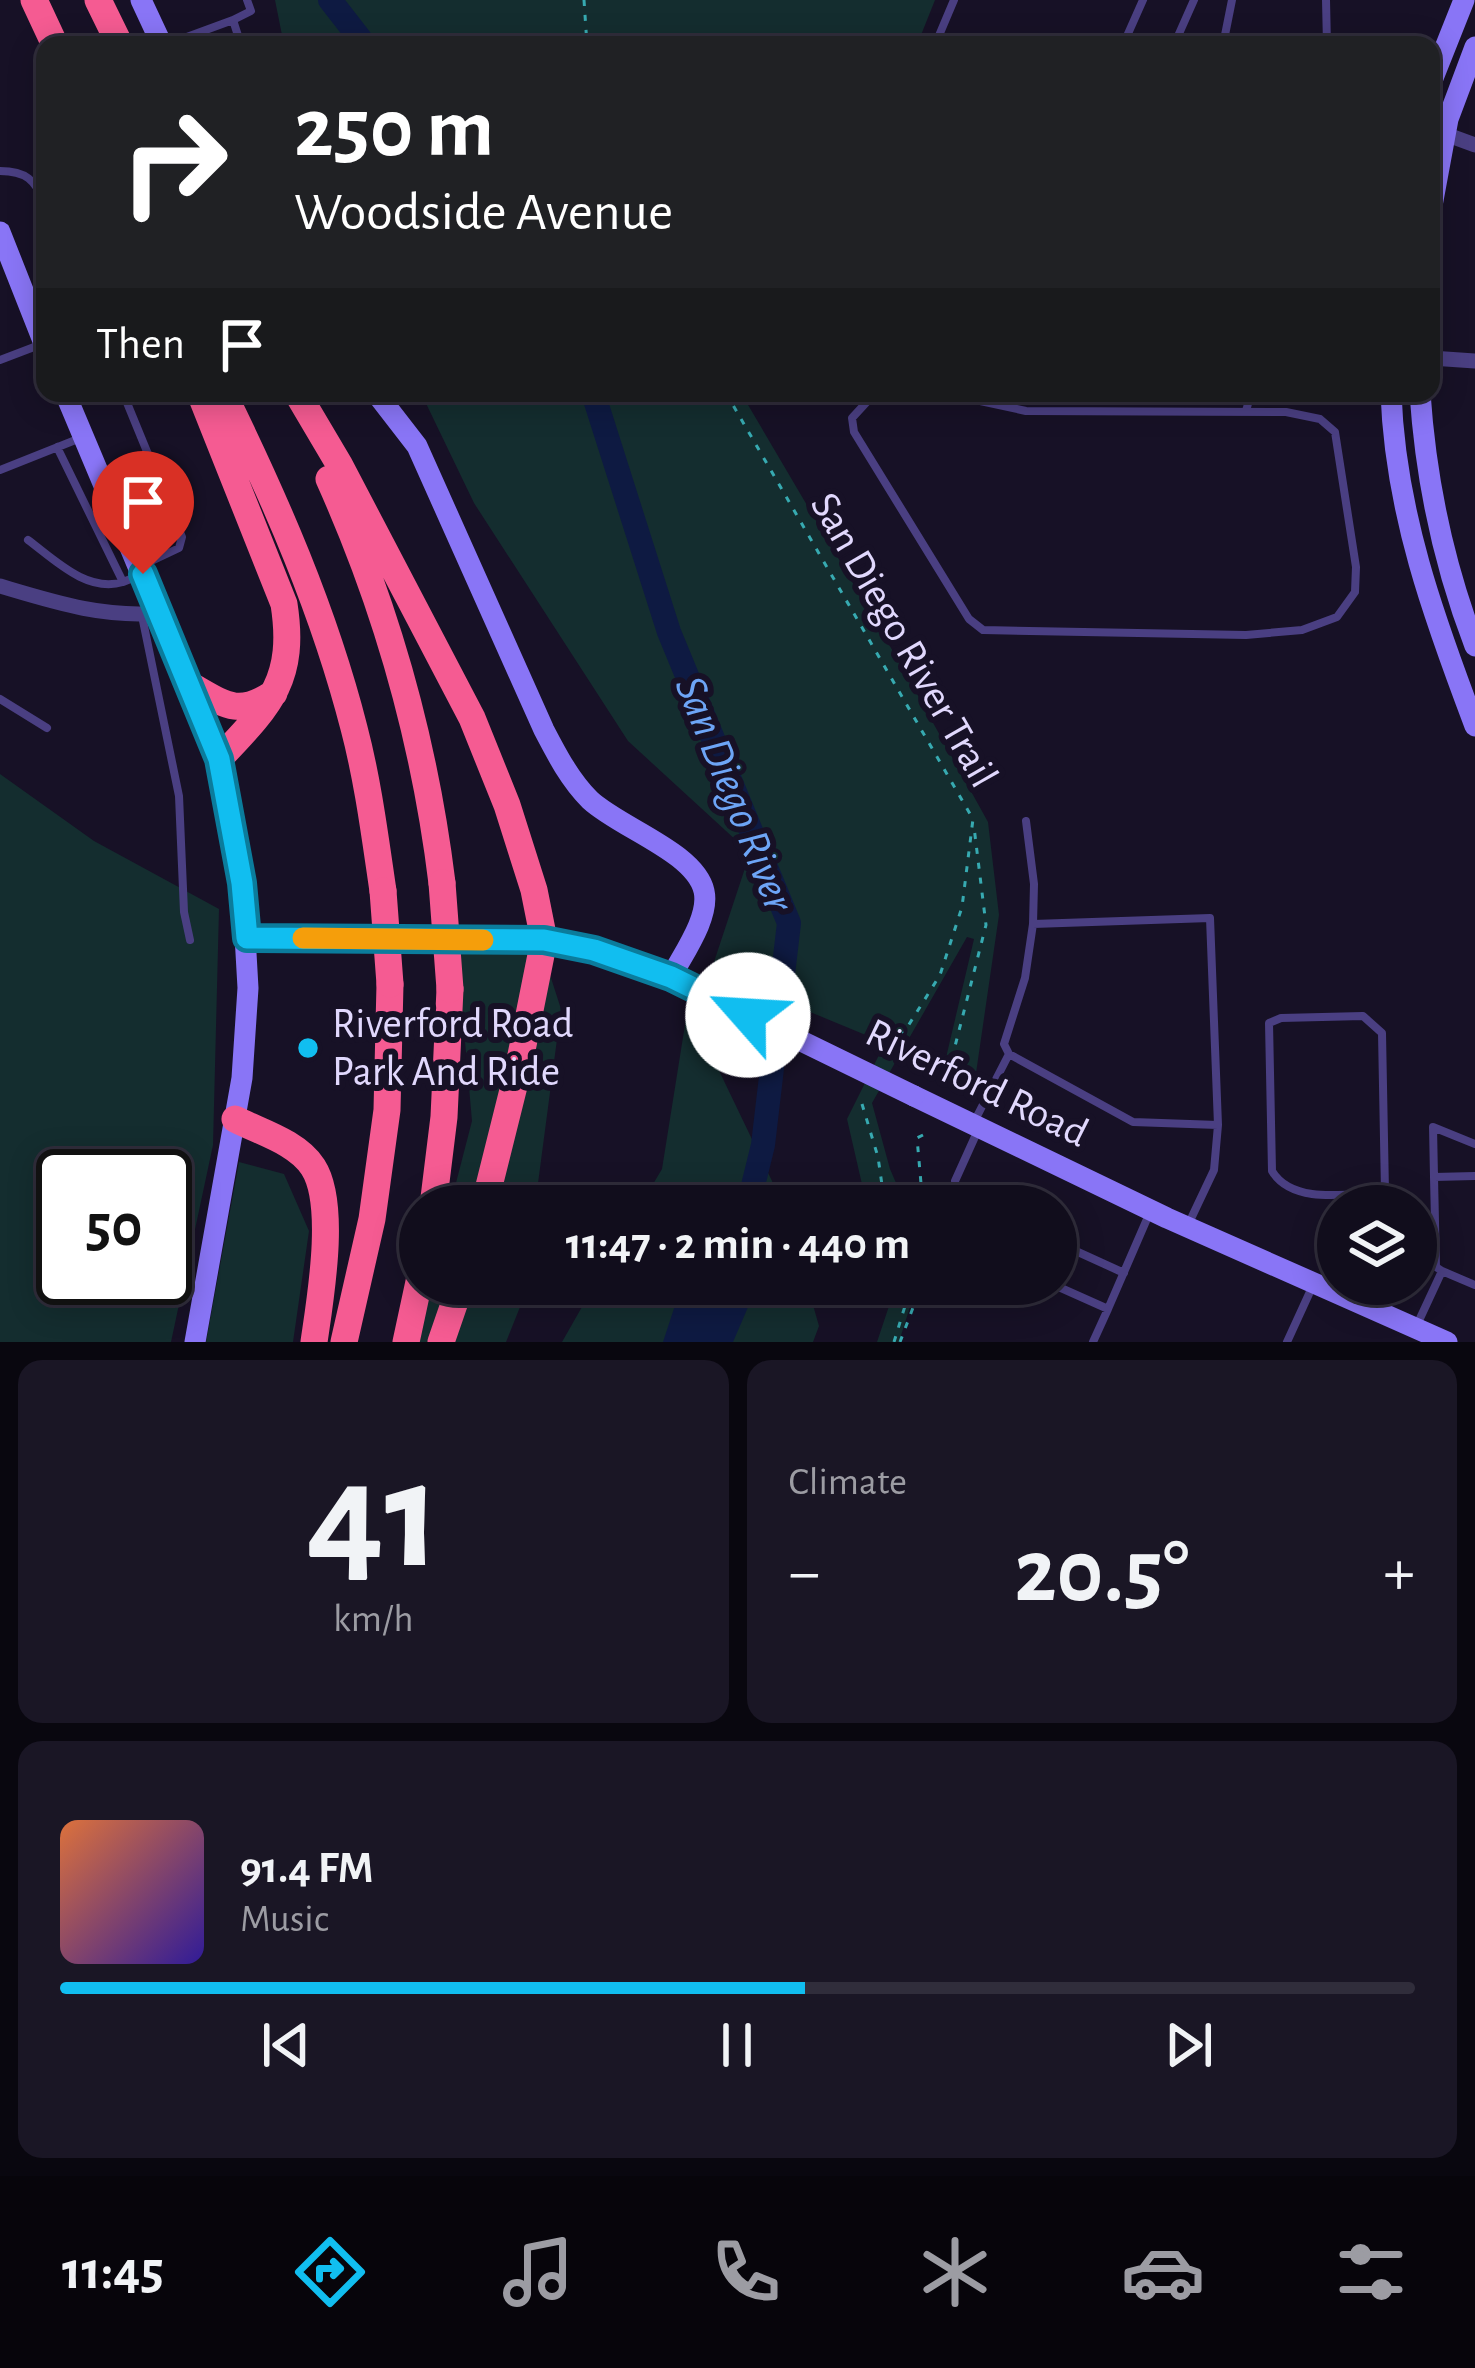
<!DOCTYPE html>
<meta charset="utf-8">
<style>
body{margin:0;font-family:"Alegreya Sans",sans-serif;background:#1a1625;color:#f1f3f6;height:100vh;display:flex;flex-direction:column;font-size:45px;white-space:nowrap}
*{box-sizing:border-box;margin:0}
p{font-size:39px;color:#9c9ca3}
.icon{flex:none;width:66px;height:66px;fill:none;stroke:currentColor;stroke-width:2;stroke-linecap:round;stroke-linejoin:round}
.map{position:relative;height:1342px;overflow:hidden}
.drawer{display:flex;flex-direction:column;gap:18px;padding:18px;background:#09070f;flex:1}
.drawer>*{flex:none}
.hud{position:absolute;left:36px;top:36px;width:1404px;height:366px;border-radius:24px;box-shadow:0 6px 30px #0003,0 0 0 3px #302d3b;background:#202124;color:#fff;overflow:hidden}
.controls{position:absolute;left:1317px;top:1185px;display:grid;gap:24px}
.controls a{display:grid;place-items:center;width:120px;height:120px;border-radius:50%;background:#110d1c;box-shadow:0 6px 30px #0003,0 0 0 3px #302d3b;font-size:60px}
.speed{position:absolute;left:36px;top:1149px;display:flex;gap:24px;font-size:60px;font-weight:700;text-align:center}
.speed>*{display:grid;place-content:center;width:156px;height:156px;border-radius:50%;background:#110d1c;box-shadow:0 6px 30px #0003,0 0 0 3px #302d3b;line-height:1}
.speed .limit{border:6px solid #111;border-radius:18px;background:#fff;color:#111}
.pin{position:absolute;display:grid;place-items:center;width:102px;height:102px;color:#fff;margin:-123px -51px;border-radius:50% 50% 50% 0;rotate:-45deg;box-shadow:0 0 12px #0007}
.pin .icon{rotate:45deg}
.me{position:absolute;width:132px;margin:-66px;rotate:296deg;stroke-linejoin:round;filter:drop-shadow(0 0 9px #0008)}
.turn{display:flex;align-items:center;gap:42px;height:252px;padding:0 60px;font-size:54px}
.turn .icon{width:156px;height:156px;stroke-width:2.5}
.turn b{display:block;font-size:84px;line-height:102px}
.then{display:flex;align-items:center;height:114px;padding:0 60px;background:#0003;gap:24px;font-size:45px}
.big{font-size:90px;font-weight:700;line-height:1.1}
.drawer .card{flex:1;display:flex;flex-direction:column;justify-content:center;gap:18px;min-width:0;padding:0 42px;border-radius:24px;background:#1a1625}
.drawer .dial{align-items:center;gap:0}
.dial b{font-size:156px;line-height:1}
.song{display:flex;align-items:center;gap:36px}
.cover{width:144px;height:144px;border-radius:18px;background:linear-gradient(135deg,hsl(20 70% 55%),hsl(250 70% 35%))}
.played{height:12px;border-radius:6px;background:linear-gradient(90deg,#11bef0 55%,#302d3b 55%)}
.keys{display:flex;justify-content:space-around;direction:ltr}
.heat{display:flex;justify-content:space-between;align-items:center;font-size:66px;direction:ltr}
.drawer .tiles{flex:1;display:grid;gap:18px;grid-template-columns:1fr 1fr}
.card:last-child{grid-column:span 2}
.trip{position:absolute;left:399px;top:1185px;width:678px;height:120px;border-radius:60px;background:#110d1c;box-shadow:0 6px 30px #0003,0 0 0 3px #302d3b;font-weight:700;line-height:120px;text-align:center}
.tab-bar{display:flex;height:192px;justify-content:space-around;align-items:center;background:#07050b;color:#9c9ca3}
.tab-bar .icon{width:84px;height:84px}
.tab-bar .on{color:#11bef0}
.tab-bar b{font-size:54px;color:#f1f3f6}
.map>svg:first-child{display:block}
</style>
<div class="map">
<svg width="1475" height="1342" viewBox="0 0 1475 1342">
<rect width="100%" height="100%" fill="#171126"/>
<path fill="#142d2f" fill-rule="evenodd" d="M 275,0 L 935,0 L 917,45 L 284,45 Z
M 421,393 L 741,393 L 901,665 L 988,822 L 999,915 L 974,1087 L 952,1087 L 945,1062 L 974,939 L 967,937 L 872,1103 L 890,1169 L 906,1206 L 867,1206 L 847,1119 L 885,1043 L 711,971 L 750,853 L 628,741 L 474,503 Z
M 0,774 L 94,841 L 219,909 L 213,1145 L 171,1342 L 0,1342 ZM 63,1176 L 165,1176 L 165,1278 L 63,1278 Z
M 457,950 L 542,950 L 561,1009 L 535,1206 L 450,1206 L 472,1121 Z
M 688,1006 L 784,1206 L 640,1206 L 662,1169 Z
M 239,1162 L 284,1174 L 309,1231 L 293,1342 L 206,1342 Z
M 431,1284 L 524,1284 L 522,1302 L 506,1342 L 416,1342 Z
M 595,1284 L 807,1284 L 819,1326 L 813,1342 L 562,1342 Z
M 887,1284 L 917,1284 L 899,1342 L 877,1342 L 891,1300 Z"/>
<path fill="#0e1a42" d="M 682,1284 L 758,1284 L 733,1342 L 663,1342 Z"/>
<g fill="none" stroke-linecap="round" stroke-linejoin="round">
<path stroke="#0e1a42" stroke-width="24" d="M 330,0 L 365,45
M 593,393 L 669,632 L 789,923 L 763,1145 L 748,1206"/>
<path stroke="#37aab1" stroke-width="3" stroke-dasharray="6 9" stroke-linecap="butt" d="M 584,0 L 587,45
M 726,393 L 973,819 L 962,907 L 940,975 L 888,1058
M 961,1087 L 951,1062 L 986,925 L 974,827
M 862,1104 L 878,1157 L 885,1206
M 923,1135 L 917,1138 L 923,1206
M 894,1342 L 905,1306 L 907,1284
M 900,1342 L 922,1284"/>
<path stroke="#4a3f82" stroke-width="8" d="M 1326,0 L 1327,45
M 233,20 L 251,11 L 247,0
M 165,45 L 233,20 L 241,45
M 935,45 L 954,0
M 1123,45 L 1143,0
M 1174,45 L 1194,0
M 1223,45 L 1232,0
M 0,171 C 26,171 35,180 45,203
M 0,360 L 42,344
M 123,393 L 182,537 L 179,548 L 141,566
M 875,393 L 852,418 L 854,432 L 969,619 L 983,630 L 1246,635 L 1302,630 L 1337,617 L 1355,592 L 1356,567 L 1335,432 L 1320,419 L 1286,412 L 1026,411 L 943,393
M 1246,411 L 1251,393
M 57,447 L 123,582 L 138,576
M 0,470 L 83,437
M 28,540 C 55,560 87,593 123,582
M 142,616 L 179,796 L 184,912 L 190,940
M 0,699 L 47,728
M 1026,821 L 1034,884 L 1033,924
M 1009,1054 L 1004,1044 L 1025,978 L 1033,924 L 1210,918 L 1218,1125
M 973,1124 L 1009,1054 L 1133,1122 L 1218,1125 L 1214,1170 L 1188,1225
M 1434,1177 L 1433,1127 L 1475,1144
M 1385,1192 C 1351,1193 1293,1206 1272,1171 L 1269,1023 L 1281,1018 L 1363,1016 L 1382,1033 L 1385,1192 L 1386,1206
M 956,1204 L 977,1206
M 957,1206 L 955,1181 L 978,1130
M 1056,1242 L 1124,1273
M 1442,1271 L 1436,1267 L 1434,1177 L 1475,1176
M 1052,1284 L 1108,1309 L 1150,1212
M 1387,1284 L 1388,1314
M 1416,1327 L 1442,1271 L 1475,1285
M 1093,1342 L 1108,1309
M 1287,1342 L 1314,1283"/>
<path stroke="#4a3f82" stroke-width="15" d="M 1445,134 L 1475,145
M 1431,358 L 1475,361
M 0,586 C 54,602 103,618 160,613"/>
<path stroke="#8975f6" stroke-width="21" d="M 141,0 L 162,45
M 1431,83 L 1464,0
M 1431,211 L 1448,119 L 1475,47
M 0,232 L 45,346
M 65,393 L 219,759 L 242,883 L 248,988 L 242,1078 L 195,1342
M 376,393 L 417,446 L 544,730 C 557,755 570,780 590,800 C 620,828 695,852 704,891 C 710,917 683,954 671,977
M 1391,393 C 1395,511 1434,618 1475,726
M 1420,393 C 1426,482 1443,563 1475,646
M 247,938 L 544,940 L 594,950 L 671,977 L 748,1015
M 914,1096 L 1167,1218 L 1447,1342"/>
<path stroke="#f55b92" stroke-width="27" d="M 34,0 L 55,45
M 98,0 L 120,45
M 200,393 L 284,604 C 296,681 269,706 219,759
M 223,393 C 276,501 324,611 354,728 C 368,781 375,837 383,891
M 297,393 L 339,464 L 472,718 L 507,805 L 534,890 L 544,940 L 518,1070 L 484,1206
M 329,479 C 387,608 425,744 442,883
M 190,685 C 225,705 238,717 274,693
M 235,1119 C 260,1132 297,1142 313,1167 C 337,1204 320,1300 314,1342
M 433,1206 L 444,1117 L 450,989
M 344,1342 L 372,1219 L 387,1110 L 390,984
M 406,1342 L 420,1277
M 441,1342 L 461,1284"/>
<path stroke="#8975f6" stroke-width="21" d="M 748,1015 L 914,1096"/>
<path stroke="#f55b92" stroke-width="27" d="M 442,883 L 450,989
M 383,891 L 390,984"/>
</g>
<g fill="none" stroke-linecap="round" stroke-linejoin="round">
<g stroke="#0b7c9c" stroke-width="30">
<path id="route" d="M 143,574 L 219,759 L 242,883 L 247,938 L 544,940 L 594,950 L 671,977 L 748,1015"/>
</g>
<use href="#route" stroke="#11bef0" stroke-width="21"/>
<path stroke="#f59e0b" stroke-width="21" d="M 303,938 L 483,940"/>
</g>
<circle fill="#11bef0" stroke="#171126" stroke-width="4.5" cx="308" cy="1048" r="12"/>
<g text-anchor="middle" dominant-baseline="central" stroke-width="12" stroke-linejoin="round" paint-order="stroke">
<g font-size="42" fill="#e1d8fd" stroke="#171126">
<text transform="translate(904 640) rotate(60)">San Diego River Trail</text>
<text transform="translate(977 1083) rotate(26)">Riverford Road</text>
</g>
<g font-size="42" fill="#e1d8fd" stroke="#171126" text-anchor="start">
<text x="332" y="1024">Riverford Road<tspan x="332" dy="48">Park And Ride</tspan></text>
</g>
<g font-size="45" font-style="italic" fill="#6da5f6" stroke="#171126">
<text transform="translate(734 794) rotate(68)">San Diego River</text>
</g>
</g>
</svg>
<div class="controls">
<a><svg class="icon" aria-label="layers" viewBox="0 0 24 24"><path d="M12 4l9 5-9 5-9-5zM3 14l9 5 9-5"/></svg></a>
</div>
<div class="speed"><div class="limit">50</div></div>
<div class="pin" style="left:143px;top:574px;background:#d93025"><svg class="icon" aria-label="arrive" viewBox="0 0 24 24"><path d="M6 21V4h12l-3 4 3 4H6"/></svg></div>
<svg class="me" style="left:748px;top:1015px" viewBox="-20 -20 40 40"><circle r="19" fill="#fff"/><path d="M0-13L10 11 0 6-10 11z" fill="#11bef0"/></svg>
<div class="trip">11:47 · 2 min · 440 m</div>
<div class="hud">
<div class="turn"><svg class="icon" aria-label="right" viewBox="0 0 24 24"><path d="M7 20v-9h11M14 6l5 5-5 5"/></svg><div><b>250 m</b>Woodside Avenue</div></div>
<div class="then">Then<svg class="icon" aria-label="arrive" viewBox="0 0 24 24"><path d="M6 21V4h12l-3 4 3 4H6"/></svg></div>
</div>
</div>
<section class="drawer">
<div class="tiles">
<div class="card dial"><b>41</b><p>km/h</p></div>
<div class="card"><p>Climate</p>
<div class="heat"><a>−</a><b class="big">20.5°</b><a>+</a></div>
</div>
<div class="card">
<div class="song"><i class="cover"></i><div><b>91.4 FM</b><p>Music</p></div></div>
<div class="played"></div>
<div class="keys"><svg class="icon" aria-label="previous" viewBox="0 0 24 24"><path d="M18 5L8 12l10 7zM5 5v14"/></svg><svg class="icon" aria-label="pause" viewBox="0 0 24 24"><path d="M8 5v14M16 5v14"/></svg><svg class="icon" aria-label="next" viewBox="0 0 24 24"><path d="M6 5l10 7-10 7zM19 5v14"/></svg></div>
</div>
</div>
</section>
<nav class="tab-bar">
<b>11:45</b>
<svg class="icon on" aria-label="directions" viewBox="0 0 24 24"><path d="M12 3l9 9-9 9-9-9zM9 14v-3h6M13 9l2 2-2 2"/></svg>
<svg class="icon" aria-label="music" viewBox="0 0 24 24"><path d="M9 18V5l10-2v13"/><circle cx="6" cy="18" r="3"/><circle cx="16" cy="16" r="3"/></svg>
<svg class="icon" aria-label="phone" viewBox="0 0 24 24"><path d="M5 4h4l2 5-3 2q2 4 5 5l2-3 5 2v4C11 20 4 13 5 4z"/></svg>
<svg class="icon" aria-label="climate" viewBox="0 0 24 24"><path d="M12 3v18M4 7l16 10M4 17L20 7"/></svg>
<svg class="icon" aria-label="car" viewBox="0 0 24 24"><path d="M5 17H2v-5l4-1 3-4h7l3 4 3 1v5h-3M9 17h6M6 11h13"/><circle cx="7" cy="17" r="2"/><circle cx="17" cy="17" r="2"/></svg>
<svg class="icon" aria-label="filters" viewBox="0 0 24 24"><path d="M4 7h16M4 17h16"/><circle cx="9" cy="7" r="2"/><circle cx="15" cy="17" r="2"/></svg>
</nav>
